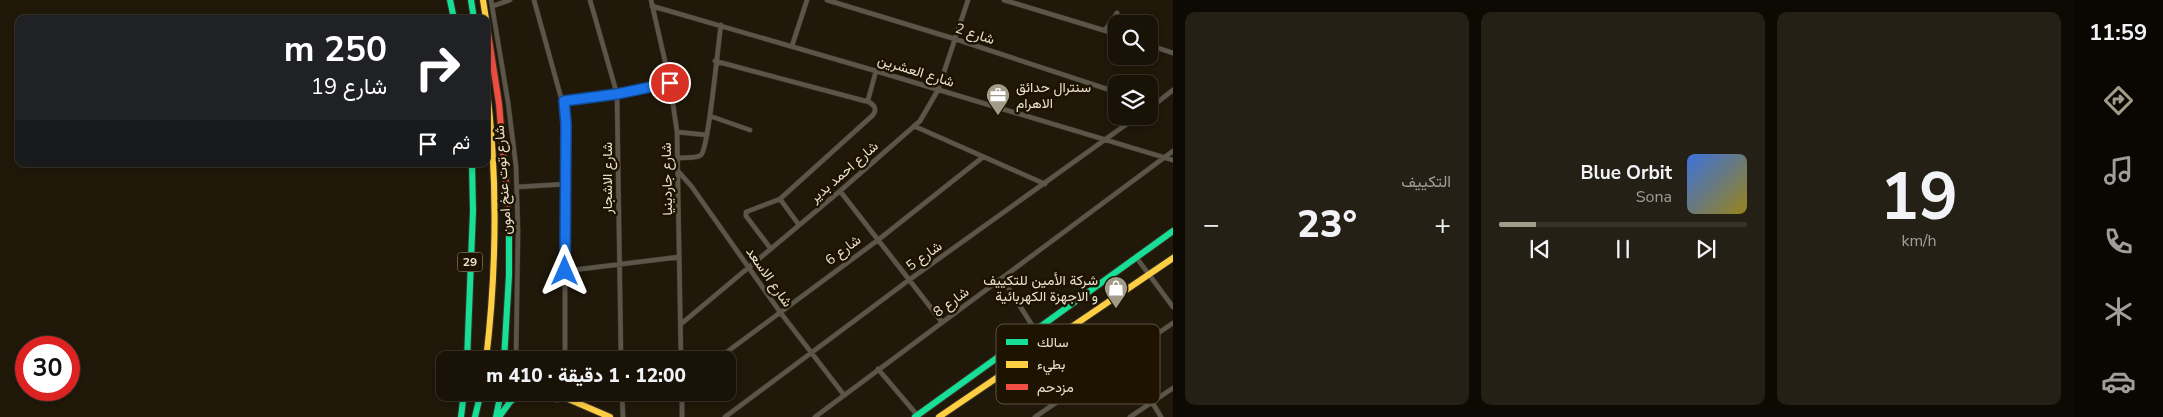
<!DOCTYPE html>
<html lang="ar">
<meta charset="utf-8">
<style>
body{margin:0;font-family:"Nunito Sans",Vazirmatn,sans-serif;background:#252015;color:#f1f3f6;direction:rtl;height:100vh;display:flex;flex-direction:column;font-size:19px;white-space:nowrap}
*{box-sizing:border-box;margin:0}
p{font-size:16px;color:#9f9e9b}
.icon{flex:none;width:28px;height:28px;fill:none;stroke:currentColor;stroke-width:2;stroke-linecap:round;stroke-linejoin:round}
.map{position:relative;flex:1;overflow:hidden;direction:ltr}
.drawer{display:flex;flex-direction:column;gap:12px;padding:12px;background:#0d0a04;width:900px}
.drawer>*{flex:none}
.top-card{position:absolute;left:15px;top:15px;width:475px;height:152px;border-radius:10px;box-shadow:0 2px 8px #0003,0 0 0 1px #363228;direction:rtl;background:#202124;color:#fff;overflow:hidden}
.tools{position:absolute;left:1108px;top:15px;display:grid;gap:10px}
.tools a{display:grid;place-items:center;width:50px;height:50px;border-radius:10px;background:#181207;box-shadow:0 2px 8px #0003,0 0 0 1px #363228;font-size:25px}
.speed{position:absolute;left:15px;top:336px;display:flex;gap:10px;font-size:25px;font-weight:700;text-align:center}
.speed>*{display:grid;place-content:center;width:65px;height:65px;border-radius:50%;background:#181207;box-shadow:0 2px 8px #0003,0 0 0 1px #363228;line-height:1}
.speed .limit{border:8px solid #d22;background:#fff;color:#111}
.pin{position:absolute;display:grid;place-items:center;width:42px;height:42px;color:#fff;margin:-21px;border:2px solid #fff;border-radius:50%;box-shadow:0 1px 5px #0007}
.me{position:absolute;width:55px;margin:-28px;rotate:0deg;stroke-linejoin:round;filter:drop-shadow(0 0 4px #0008)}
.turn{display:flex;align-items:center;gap:18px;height:105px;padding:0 20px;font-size:22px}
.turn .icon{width:65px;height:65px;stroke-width:2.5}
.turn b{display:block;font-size:35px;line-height:42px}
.then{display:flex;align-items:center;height:48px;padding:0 20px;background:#0003;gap:10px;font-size:19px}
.big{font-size:38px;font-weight:800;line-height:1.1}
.drawer .tile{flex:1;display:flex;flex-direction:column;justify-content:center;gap:8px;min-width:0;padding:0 18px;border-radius:10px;background:#252015}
.drawer .dial{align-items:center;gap:0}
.dial b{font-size:65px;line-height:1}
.song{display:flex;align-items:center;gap:15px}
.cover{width:60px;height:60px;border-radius:8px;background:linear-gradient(135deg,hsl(220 70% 55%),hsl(50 70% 35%))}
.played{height:5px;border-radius:2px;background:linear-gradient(90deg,#a39b8a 15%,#363228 15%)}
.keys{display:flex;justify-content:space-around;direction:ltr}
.heat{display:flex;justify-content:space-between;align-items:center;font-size:28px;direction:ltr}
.drawer .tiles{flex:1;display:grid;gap:12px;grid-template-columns:repeat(3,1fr)}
.trip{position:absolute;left:436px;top:351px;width:300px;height:50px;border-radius:10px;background:#181207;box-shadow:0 2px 8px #0003,0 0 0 1px #363228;font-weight:800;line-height:50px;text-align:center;direction:rtl}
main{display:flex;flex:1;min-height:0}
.tab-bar{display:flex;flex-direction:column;width:90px;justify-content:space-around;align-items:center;background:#0a0703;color:#9f9e9b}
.tab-bar .icon{width:35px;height:35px}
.tab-bar .on{color:#a39b8a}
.tab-bar b{font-size:22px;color:#f1f3f6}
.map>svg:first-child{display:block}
</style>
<main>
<nav class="tab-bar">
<b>11:59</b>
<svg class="icon on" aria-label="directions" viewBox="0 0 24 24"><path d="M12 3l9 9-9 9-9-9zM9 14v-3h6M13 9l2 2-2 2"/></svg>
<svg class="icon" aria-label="music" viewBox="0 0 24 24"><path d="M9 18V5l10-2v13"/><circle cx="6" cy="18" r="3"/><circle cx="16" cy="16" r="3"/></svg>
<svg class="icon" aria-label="phone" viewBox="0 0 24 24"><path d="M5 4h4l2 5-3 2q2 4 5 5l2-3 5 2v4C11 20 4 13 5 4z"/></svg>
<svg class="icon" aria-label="climate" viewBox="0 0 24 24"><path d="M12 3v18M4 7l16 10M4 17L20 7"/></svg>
<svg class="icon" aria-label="car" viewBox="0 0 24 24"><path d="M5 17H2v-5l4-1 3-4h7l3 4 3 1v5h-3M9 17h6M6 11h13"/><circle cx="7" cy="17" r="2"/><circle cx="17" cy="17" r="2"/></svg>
</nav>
<section class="drawer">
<div class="tiles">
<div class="tile dial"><b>19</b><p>km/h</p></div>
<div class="tile">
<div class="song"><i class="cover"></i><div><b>Blue Orbit</b><p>Sona</p></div></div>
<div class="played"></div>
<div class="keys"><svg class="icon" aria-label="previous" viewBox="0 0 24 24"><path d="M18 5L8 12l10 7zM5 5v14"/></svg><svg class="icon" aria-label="pause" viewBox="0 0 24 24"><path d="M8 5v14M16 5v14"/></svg><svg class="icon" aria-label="next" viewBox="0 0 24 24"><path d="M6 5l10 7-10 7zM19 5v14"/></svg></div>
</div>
<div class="tile"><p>التكييف</p>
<div class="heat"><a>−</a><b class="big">23°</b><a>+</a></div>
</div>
</div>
</section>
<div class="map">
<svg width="1173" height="417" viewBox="0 0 1173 417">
<rect width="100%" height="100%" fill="#201809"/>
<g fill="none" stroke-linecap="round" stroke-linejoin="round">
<g stroke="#3b3327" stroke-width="5.5">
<path id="street" d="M 491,0 L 508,102 L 516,166 L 518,232 L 516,360
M 534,0 L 565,112 L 565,360
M 590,0 L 617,94 L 621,360
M 651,0 L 670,83 L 677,132 L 681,360
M 827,0 L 955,39 L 1116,92
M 1004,0 L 1116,34
M 493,6 L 510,0
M 652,6 L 876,71 L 1173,160
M 1105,30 L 1117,13
M 1149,45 L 1173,53
M 792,46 L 807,0
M 715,61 L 865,101 L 868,100 L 876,71
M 564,101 L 617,94 L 670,83
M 1149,109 L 1173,90
M 710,116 L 750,130
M 914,126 L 1045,184
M 677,132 L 707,135
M 678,158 C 684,157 696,159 701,155 C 709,147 718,43 721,25
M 678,171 L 692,187 L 780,312 L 844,395
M 517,187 L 566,184
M 840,191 L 942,322
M 780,199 L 799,225
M 771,249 L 746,216 L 746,212 L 780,199 L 873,115 C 878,108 873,104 867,101
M 1136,257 L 1173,307
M 565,271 L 679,257
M 1002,278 L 1074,391
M 681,324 L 840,191 L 920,121 L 938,90 L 968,0
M 1125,357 L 1161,417
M 716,360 L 878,240 L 983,157
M 878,369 L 918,416
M 622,392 L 623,417
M 682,417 L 682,392
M 725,417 L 909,280 L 1138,116
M 815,417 L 1173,151
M 1035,417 L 1173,323
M 1130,417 L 1173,388"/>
</g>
<g stroke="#3b3327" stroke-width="8">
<path id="fast" d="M 450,0 L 454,19
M 471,0 L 474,19
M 467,360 L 473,211 L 472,164
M 504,360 L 509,275 L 509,220
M 541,392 L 557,399
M 461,417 L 464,392
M 475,417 L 481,392
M 496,417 L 501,392
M 499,417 L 510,402 L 521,392
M 915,417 L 1173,231"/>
</g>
<g stroke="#3b3327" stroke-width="8">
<path id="slow" d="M 483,0 L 486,19
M 486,82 C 498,175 497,267 486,360
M 552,392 L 610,417
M 939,417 L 1173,258"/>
</g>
<g stroke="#3b3327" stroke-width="8">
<path id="jam" d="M 486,20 L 499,104 L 509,220"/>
</g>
<use href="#street" stroke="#5b554a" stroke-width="4.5"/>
<use href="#fast" stroke="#16e098" stroke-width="6"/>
<use href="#slow" stroke="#ffcf43" stroke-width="6"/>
<use href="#jam" stroke="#f24e42" stroke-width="6"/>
</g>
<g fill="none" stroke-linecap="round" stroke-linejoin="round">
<g stroke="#114b97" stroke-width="12">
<path id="route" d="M 565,271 L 566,124 L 564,101 L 617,94 L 670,83"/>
</g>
<use href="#route" stroke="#1a73e8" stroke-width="9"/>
</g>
<defs>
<g id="office-pin" transform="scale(1.25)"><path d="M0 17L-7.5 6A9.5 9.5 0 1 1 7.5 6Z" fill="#a39b8a" stroke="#1d1300"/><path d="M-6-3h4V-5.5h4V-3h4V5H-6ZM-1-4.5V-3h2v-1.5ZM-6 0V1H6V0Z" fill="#fff"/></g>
<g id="shop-pin" transform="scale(1.25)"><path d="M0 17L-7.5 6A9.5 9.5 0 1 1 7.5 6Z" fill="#a39b8a" stroke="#1d1300"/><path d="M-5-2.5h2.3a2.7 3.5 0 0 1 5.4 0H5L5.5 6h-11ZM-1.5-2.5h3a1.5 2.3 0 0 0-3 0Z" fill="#fff"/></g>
</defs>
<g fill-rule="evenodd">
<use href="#office-pin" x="998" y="95"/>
<use href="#shop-pin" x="1116" y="288"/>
</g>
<g text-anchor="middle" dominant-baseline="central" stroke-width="5" stroke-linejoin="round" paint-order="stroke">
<rect fill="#1d1300" stroke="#aca492" stroke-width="1" x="457.5" y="252.5" width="25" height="19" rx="4"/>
<g font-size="12" font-weight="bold" fill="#eae2d0">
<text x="470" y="262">29</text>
</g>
<g font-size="14" fill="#eae2d0" stroke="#1d1300">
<text transform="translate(975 34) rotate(18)">شارع 2</text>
<text transform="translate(916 71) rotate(17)">شارع العشرين</text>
<text transform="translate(844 172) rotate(-41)">شارع احمد بدير</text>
<text transform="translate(607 178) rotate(-90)">شارع الاشجار</text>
<text transform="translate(667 179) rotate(-91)">شارع جاردينيا</text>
<text transform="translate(503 180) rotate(-94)">شارع توت عنخ امون</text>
<text transform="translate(843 250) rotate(-37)">شارع 6</text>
<text transform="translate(924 256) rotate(-35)">شارع 5</text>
<text transform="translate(769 277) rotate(55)">شارع الاسعد</text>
<text transform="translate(951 302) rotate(-36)">شارع 8</text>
</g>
<g font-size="14" fill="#eae2d0" stroke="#1d1300" text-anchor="start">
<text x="1016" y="87">سنترال حدائق<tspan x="1016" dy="16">الاهرام</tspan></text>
<text x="1098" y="280" text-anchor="end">شركة الأمين للتكييف<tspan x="1098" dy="16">و الاجهزة الكهربائية</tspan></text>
</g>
</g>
<rect x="996" y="324" width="164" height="80" rx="8" fill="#1d1300" stroke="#5a513e" stroke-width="1"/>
<rect x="1006" y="339" width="22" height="6" fill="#16e098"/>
<rect x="1006" y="361" width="22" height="7" fill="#ffcf43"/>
<rect x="1006" y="384" width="22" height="6" fill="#f24e42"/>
<g font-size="14" fill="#eae2d0">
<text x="1037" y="347">سالك</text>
<text x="1037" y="369">بطيء</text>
<text x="1037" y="392">مزدحم</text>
</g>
</svg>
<div class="tools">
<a><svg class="icon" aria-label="search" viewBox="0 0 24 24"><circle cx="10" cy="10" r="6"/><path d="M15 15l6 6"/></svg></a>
<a><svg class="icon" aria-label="layers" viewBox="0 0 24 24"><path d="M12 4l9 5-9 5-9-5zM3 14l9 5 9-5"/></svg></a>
</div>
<div class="speed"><div class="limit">30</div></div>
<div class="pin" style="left:670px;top:83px;background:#d93025"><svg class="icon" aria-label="arrive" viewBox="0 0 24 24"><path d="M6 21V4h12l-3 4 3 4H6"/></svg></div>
<svg class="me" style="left:565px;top:271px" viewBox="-20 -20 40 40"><path d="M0-17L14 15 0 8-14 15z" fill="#1a73e8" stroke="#fff" stroke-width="4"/></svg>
<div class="trip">12:00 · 1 دقيقة · 410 m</div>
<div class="top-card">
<div class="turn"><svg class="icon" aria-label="right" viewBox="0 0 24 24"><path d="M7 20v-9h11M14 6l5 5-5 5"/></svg><div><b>250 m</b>شارع 19</div></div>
<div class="then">ثم<svg class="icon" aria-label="arrive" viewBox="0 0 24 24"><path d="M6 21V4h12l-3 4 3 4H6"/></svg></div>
</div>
</div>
</main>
